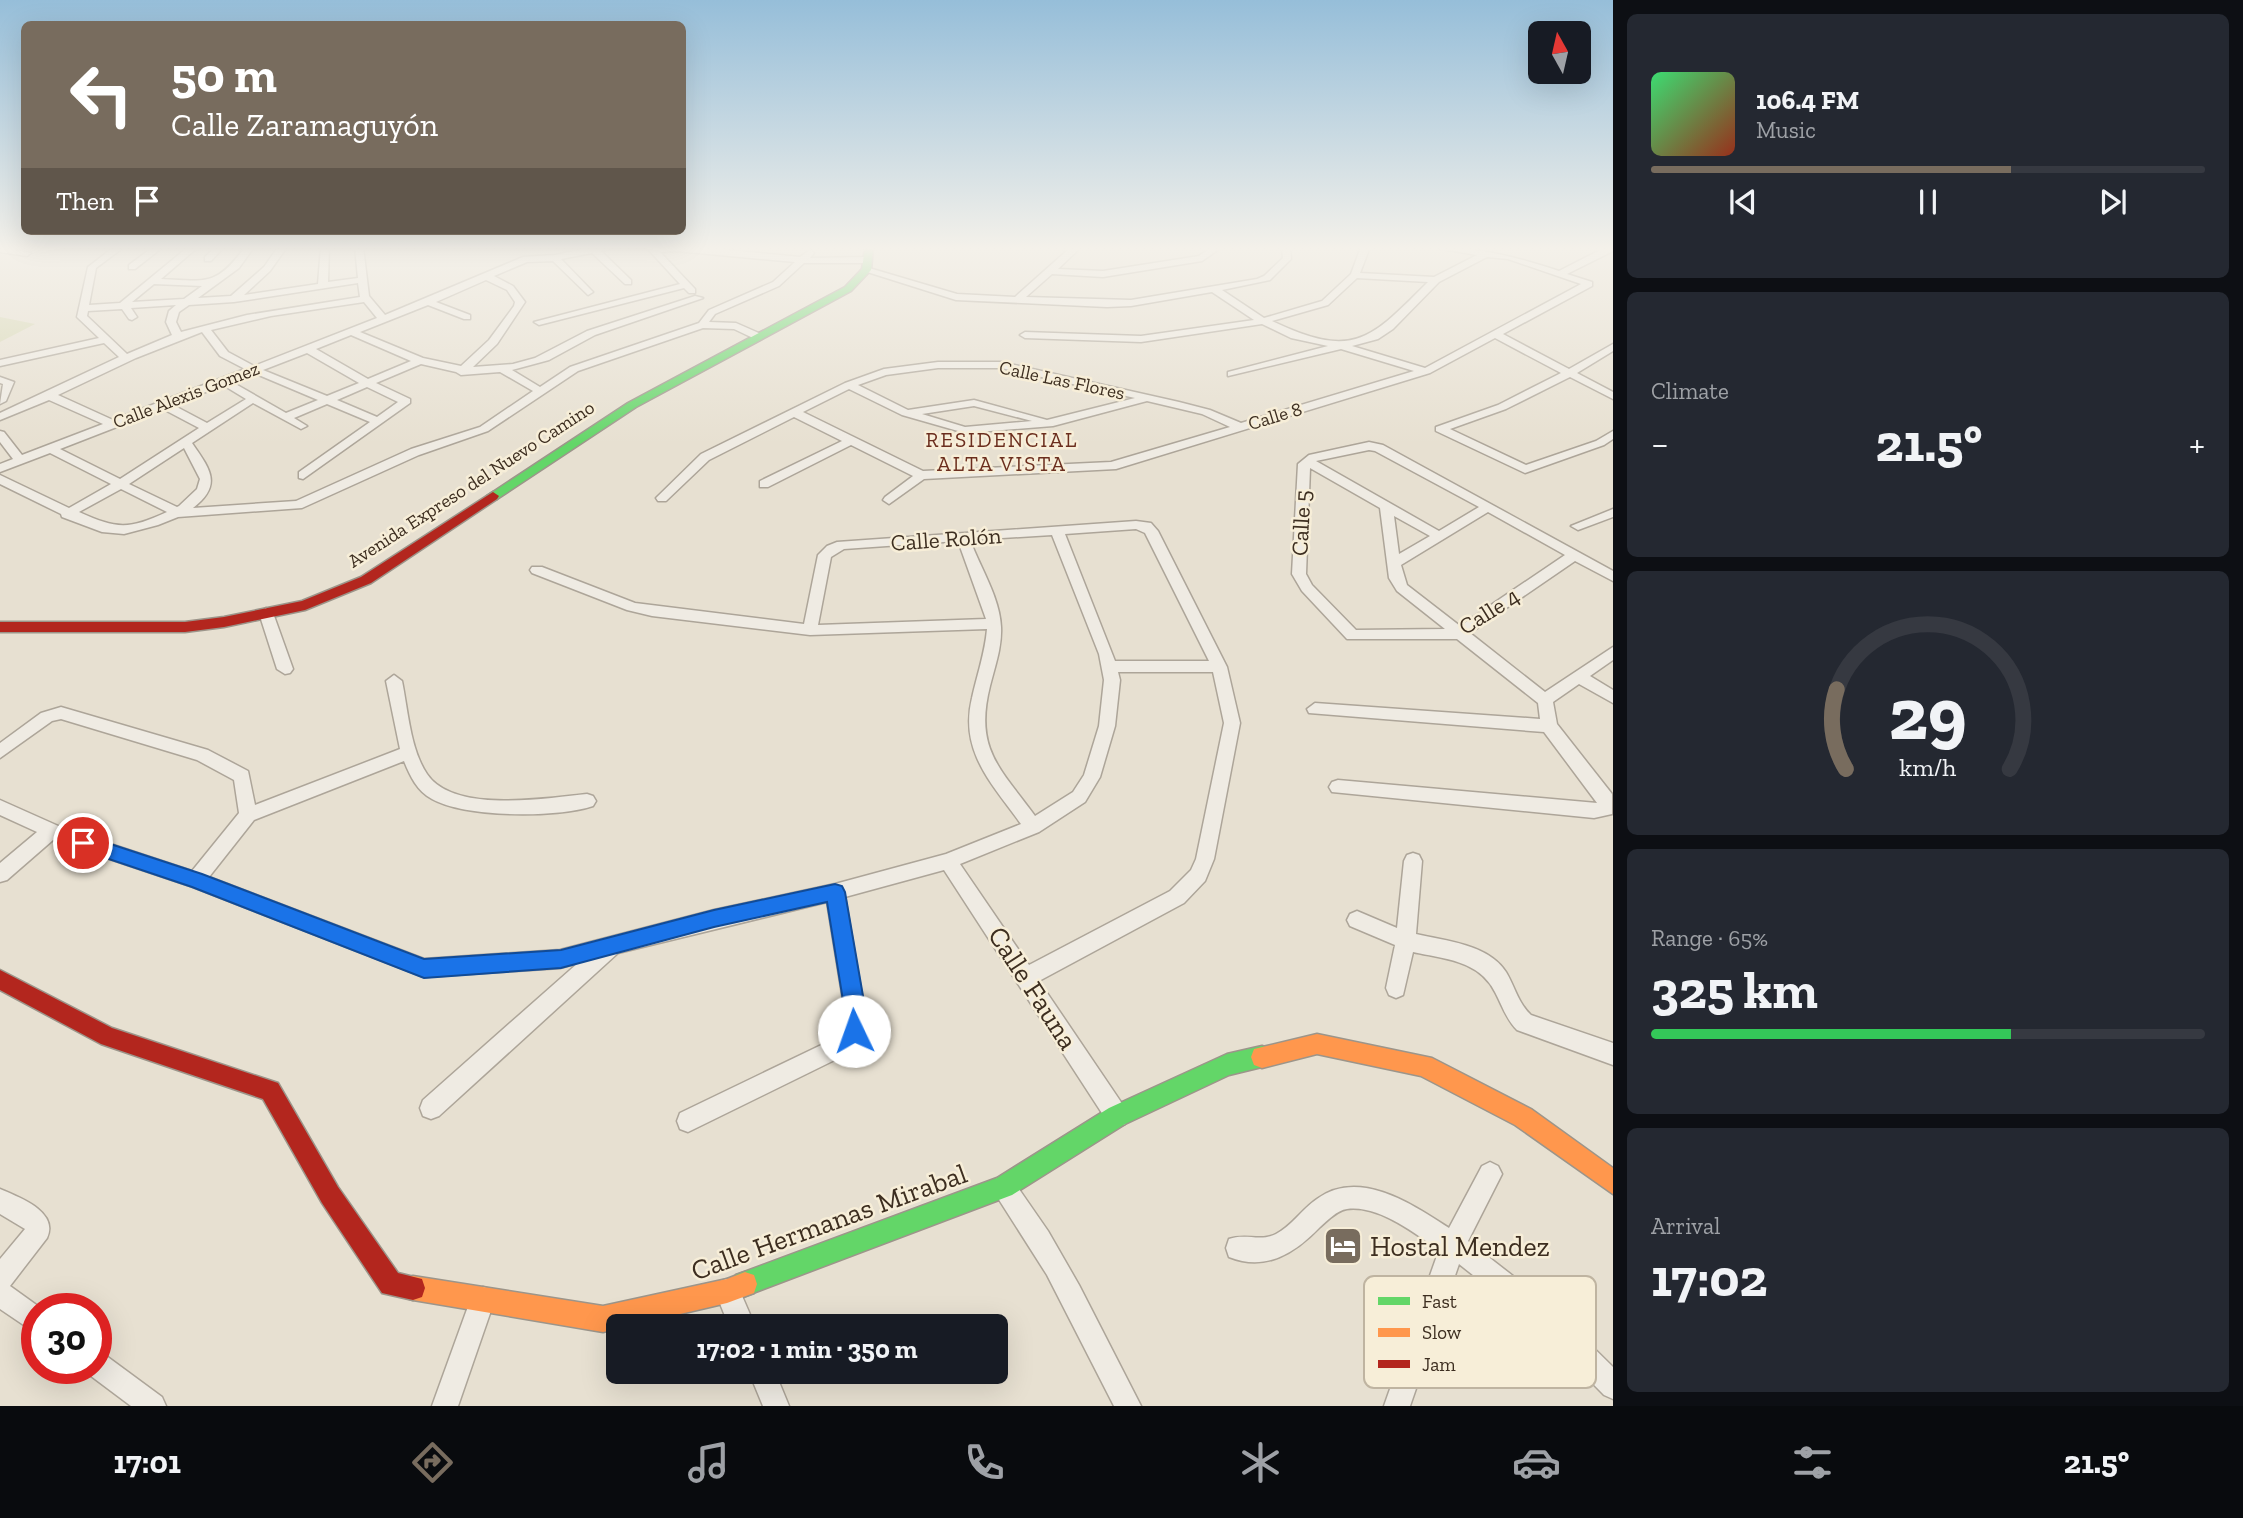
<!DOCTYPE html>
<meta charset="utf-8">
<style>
body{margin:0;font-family:"Zilla Slab",serif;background:#242831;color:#f1f3f6;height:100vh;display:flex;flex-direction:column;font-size:26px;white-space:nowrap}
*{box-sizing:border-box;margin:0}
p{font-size:23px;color:#9ea1a6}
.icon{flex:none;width:38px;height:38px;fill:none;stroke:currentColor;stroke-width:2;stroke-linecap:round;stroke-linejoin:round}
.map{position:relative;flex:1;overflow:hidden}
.side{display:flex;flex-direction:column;gap:14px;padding:14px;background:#0d0f14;width:630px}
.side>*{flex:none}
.hud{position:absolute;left:21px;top:21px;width:665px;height:214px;border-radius:10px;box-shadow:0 7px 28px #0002;background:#786c5e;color:#fff;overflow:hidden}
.needle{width:46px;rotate:352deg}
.fabs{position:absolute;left:1528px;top:21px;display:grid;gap:14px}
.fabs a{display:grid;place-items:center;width:63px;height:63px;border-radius:10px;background:#171b24;box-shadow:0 7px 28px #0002;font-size:35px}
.speed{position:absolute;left:21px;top:1293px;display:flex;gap:14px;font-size:35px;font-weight:700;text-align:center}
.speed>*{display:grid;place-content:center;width:91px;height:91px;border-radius:50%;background:#171b24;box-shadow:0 7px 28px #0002;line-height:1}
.speed .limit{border:10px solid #d22;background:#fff;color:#111}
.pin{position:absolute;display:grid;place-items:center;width:60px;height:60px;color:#fff;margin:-30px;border:4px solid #fff;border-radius:50%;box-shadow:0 2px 7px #0007}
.me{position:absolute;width:77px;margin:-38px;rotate:357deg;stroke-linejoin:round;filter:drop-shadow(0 0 5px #0008)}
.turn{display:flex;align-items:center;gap:24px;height:147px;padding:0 35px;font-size:32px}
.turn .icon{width:91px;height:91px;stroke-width:2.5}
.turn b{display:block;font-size:49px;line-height:60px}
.then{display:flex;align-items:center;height:66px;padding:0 35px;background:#0003;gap:14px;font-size:26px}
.big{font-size:52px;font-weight:700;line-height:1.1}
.side .widget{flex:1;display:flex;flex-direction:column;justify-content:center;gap:10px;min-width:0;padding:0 24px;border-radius:10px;background:#242831}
.side .dial{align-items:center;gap:0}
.dial svg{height:182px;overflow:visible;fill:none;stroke:#363941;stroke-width:7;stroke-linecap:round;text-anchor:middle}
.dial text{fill:#f1f3f6;stroke:none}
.song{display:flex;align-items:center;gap:21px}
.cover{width:84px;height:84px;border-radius:10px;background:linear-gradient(135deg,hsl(140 70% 55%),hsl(10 70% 35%))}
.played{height:7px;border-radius:4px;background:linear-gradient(90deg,#786c5e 65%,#363941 65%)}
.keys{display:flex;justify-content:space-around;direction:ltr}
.heat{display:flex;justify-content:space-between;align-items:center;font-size:38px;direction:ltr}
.charge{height:10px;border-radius:5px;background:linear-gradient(90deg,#34c759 65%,#363941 0)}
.trip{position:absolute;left:606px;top:1314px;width:402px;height:70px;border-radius:10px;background:#171b24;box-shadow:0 7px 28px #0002;font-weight:700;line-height:70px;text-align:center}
.dock{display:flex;height:112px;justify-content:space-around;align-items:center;background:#090b0e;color:#9ea1a6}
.dock .icon{width:49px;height:49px}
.dock .current{color:#786c5e}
.dock b{font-size:32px;color:#f1f3f6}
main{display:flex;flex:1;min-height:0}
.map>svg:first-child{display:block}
</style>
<main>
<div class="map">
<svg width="1613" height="1406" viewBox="0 0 1613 1406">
<rect width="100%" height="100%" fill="#e7e0d1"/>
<path fill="#d6d7b3" d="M 0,317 L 35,324 L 0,342 Z"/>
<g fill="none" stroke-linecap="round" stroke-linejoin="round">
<g stroke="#ada599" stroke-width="3">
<path id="street" d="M 0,247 L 31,253 L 27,256 L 0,252 Z
M 114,247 L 124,247 L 96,268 L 89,305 L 120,303 L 188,247 L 198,247 L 161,279 C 206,281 216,287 245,247 L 254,247 L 239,268 L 198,298 L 231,296 L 264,267 L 278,247 L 287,247 L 270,271 L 244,295 L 318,284 L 321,247 L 329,247 L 328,282 L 358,278 L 355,247 L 363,247 L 369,296 L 385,315 L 523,257 L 555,255 L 594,247 L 614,247 L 601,251 L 631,280 L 631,284 L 625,284 L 592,253 L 561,259 L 591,290 L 593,292 L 588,295 L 553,261 L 527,262 L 494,276 L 513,286 L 525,302 L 497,344 L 473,367 L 513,364 L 535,358 L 587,331 L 695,296 L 703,298 L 595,335 L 549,360 L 512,370 L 540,387 L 570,367 L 699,323 L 709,310 L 773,282 L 795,262 L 676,251 L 660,252 L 695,289 L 695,293 L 689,293 L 684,288 L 539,325 L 534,322 L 680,284 L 646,247 L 698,247 L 800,257 L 810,250 L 814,253 L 810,258 L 867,257 L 871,260 L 867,263 L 804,263 L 779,286 L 715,314 L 709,322 L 736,323 L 761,334 L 761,338 L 753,338 L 734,329 L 703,328 L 578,371 L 488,431 L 419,455 L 302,508 L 178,517 L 158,525 L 124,534 L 102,532 L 62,517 L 61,514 L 0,484 L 0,475 L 69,508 L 111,484 L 50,453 L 0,472 L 0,464 L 13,459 L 0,442 L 0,431 L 4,432 L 22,455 L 103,424 L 49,400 L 0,420 L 0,413 L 119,357 L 104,343 L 0,366 L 0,360 L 99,338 L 77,317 L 88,267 ZM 486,280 L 507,290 L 515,302 L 514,306 L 489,340 L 461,366 L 423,358 L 360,332 L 428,305 L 464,319 L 470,319 L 470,315 L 436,302 ZM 358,283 L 360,297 L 247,315 L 181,332 L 176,322 L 179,312 L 189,305 L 234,302 ZM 154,284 L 202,286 L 184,299 L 132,302 ZM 364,302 L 377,318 L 254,366 L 228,352 L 211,330 L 271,316 ZM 176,305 L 169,311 L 166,322 L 172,335 L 127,354 L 87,316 L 88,311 L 122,309 L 129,319 L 132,320 L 137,317 L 131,308 ZM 202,332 L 220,356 L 245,369 L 113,420 L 58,395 L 136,358 ZM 351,335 L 411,361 L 368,379 L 316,349 ZM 307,353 L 359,383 L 327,396 L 263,370 ZM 421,364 L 456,372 L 461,375 L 500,372 L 533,391 L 480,427 L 411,449 L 296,501 L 193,508 C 223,485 210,469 192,443 L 253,403 L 301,429 L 307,426 L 294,418 L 327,404 L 370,422 L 299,472 L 299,478 L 303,479 L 410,403 L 410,399 L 376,383 ZM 254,373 L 318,400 L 286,413 L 232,382 ZM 223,385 L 246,399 L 207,423 L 173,405 ZM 367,387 L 398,402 L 377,417 L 337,400 ZM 163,409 L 199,428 L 120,479 L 60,449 ZM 184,448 L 200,479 L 197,489 L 179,506 L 177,507 L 129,484 ZM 121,489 L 167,512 C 128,530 117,529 79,512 Z
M 153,247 L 163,247 L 135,269 L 129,269 L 129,265 Z
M 215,247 L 224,247 L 211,261 L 205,261 L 205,257 Z
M 1071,247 L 1081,247 L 1058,269 L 1103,271 L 1199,256 L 1212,247 L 1222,247 L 1202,261 L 1103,277 L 1052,274 L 1026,297 L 1131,300 L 1257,279 L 1264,276 L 1283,258 L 1282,247 L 1290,247 L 1291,259 L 1270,280 L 1222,290 L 1264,318 L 1322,301 L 1351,274 L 1361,247 L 1370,247 L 1360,273 L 1434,277 L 1477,255 L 1430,247 C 1478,247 1513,256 1559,271 L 1606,247 L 1613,247 L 1613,251 L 1567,274 L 1592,282 L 1592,286 L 1503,334 L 1569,369 L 1613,344 L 1613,351 L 1577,373 L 1613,392 L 1613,399 L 1570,377 L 1506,409 L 1450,429 L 1526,465 L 1596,441 L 1613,431 L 1613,439 L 1604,445 L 1525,473 L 1436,431 L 1436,427 L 1498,405 L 1561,373 L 1495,338 L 1430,373 L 1116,469 L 924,479 L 889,504 L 883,500 L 885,497 L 913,476 L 851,445 L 768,487 L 760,487 L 760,481 L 842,441 L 794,417 L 709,460 L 666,501 L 658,501 L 656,498 L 701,454 L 845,383 L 884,369 L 938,362 L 1001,362 L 1179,402 L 1210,410 L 1241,423 L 1414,371 L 1341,349 L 1228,376 L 1228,372 L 1328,346 L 1291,338 L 1262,324 L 1141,342 L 1025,338 L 1020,335 L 1025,332 L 1141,336 L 1254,320 L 1212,292 L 1131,306 L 1107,307 L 956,300 L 861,270 L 869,268 L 957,294 L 1015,297 ZM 1487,257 L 1508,259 L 1581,284 L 1425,368 L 1352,346 L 1378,339 L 1393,329 L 1439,282 ZM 1357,278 L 1428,282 C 1370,340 1354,360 1272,321 L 1328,305 ZM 938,368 L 1001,368 L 1135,398 L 1047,420 L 974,400 L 908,410 L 858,385 L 886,375 ZM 849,389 L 902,415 L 965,433 L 1053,426 L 1147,401 L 1202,414 L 1230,427 L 1111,462 L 923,471 L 803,412 ZM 974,406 L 1032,421 L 965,427 L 922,414 Z
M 0,377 L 14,382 L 6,401 L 0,404 L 3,384 L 0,383 Z
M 1369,442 L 1383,445 L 1613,571 L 1613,581 L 1575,561 L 1470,633 L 1545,692 L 1613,647 L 1613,660 L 1590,676 L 1613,690 L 1613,703 L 1579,684 L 1553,702 L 1557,724 L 1612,794 L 1612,814 L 1594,818 L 1332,792 L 1329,787 L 1332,782 L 1338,780 L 1597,803 L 1544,732 L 1309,713 L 1307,709 L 1315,703 L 1540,719 L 1538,703 L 1457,639 L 1347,639 L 1302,591 L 1292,574 L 1298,464 L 1309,455 ZM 1369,450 L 1375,451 L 1479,507 L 1439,531 L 1316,461 ZM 1310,468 L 1380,508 L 1389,578 L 1397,591 L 1445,629 L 1356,630 L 1312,585 L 1306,574 ZM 1488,512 L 1565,555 L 1460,626 L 1407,585 L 1401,565 ZM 1394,516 L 1430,536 L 1399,554 Z
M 1613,509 L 1613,517 L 1578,530 L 1571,526 Z
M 1136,521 L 1151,523 L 1158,531 L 1227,667 L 1240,723 L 1214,859 L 1205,881 L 1184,903 L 1039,981 L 1125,1108 L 1128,1116 L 1125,1124 L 1117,1127 L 1109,1124 L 944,870 L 845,897 L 866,1019 L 855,1050 L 688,1132 L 680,1129 L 677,1121 L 680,1113 L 840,1036 L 846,1019 L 827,902 L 618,953 L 439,1116 L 431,1119 L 423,1116 L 420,1108 L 423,1100 L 578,963 L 560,968 L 424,977 L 193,887 L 53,840 L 7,880 L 0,882 L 0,863 L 37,832 L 0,815 L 0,800 L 65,829 L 192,871 L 239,813 L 234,780 L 197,760 L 61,719 L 52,721 L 0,758 L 0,743 L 41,713 L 61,707 L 208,750 L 248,771 L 255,805 L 400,749 L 386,681 L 394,675 L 402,681 C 408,710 410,749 427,774 C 454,814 546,798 587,794 L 593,796 L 596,801 L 593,806 C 557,818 466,818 432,799 C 417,791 410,776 404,761 L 254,820 L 209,877 L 424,959 L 560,950 L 714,910 L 835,884 L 946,854 L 1021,824 C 992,784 959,751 972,698 C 977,675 985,653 987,629 L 810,635 L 652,616 L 627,610 L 532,573 L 530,570 L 532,567 L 542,567 L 635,603 L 804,624 L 818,555 L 827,546 L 837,542 ZM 1136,529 L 1145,533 L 1209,661 L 1115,661 L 1065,534 ZM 1052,535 L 1099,654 L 1104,680 L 1099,726 L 1084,775 L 1073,792 L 1035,816 C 1000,768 974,749 990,686 C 995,666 1002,647 1001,627 C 1000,598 980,567 970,540 ZM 958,541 L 986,619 L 818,625 L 831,557 L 844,549 ZM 1118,672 L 1213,672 L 1224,723 L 1196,859 L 1191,870 L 1170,891 L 1029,965 L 960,864 L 1039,832 L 1085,802 L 1100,777 L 1115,726 L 1120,680 Z
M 266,608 L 273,613 L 293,669 L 290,673 L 285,674 L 277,669 L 259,613 Z
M 1413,853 L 1419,855 L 1422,861 L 1416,934 C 1446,941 1488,944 1506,972 C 1515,987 1518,1003 1531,1015 L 1613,1043 L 1613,1065 L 1517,1030 C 1506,1019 1502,1005 1495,992 C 1479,960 1444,959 1413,952 L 1403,995 L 1396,998 L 1389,995 L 1386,988 L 1395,945 L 1350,926 L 1347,920 L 1350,914 L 1357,911 L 1397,928 L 1404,861 L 1407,855 Z
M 1490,1162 L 1498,1166 L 1502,1174 L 1468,1241 L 1549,1304 L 1613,1367 L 1613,1399 L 1604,1395 L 1531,1321 L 1459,1264 L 1410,1406 L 1384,1406 L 1439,1250 C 1414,1233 1379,1205 1347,1209 C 1337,1210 1327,1221 1320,1227 C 1295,1253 1266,1272 1229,1257 L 1226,1248 L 1229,1239 C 1245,1233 1261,1242 1276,1234 C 1292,1226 1302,1209 1317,1199 C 1359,1168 1412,1204 1449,1228 L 1482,1166 Z
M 1004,1175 L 1012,1179 L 1048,1231 L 1079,1285 L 1141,1406 L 1114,1406 L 1047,1275 L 996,1195 L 992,1187 L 996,1179 Z
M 0,1189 C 21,1198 59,1212 47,1238 L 10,1286 L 42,1309 L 37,1309 L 37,1334 L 0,1309 L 0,1259 L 25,1229 L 0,1214 Z
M 727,1279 L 736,1282 L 755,1326 L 729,1326 L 715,1291 L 718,1282 Z
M 483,1287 L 492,1290 L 495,1299 L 458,1406 L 432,1406 L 474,1290 Z
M 96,1351 L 105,1355 L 162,1397 L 166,1406 L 131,1406 L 87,1373 L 85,1368 L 96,1368 Z
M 749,1372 L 775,1372 L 789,1406 L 763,1406 Z"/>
</g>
<g stroke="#9c958a" stroke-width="3">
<path id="fast" d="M 865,247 L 873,247 L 871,270 L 851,291 L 636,407 L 497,499 L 493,500 L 487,496 L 628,403 L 845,287 L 862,269 Z
M 1262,1046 L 1270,1049 L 1273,1057 L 1270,1065 L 1229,1075 L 1125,1124 L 1012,1195 L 745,1296 L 736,1293 L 733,1284 L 736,1275 L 997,1178 L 1109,1108 L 1227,1054 Z"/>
</g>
<g stroke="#9c958a" stroke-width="3">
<path id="slow" d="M 1317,1034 L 1432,1058 L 1531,1109 L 1613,1168 L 1613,1194 L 1515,1125 L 1421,1076 L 1317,1054 L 1262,1068 L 1254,1065 L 1251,1057 L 1254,1049 Z
M 745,1272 L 754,1275 L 757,1284 L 754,1293 L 727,1303 L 603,1332 L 413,1300 L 404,1297 L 401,1288 L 404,1279 L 413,1276 L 603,1306 L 727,1279 Z"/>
</g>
<g stroke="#9c958a" stroke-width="3">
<path id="jam" d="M 493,492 L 499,496 L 497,499 L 371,583 L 305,610 L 224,627 L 185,632 L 0,632 L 0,622 L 185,622 L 224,617 L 302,601 L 361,577 Z
M 0,970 L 112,1028 L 278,1083 L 338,1187 L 398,1273 L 422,1279 L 425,1288 L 422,1297 L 413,1300 L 382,1293 L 322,1203 L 263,1099 L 101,1044 L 0,990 Z"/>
</g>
<use href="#street" fill="#efebe3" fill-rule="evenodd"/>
<use href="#fast" fill="#63d668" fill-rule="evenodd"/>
<use href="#slow" fill="#ff974d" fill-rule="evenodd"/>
<use href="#jam" fill="#b3261e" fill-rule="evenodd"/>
</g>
<linearGradient id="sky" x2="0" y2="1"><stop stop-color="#96bed9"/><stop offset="0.56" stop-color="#f4f1ea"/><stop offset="1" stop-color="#f4f1ea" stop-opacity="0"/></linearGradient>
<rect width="1613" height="444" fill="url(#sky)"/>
<path fill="#1a73e8" stroke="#114b97" stroke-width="2" d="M 83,835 L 202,874 L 424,959 L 561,950 L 714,910 L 835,884 L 842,886 L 845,892 L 867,1019 L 862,1039 L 854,1042 L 847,1039 L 844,1031 L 846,1019 L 827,902 L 714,927 L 561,968 L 424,978 L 192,887 L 76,848 L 74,843 L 76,837 Z"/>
<defs>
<g id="hotel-square" transform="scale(2.0125)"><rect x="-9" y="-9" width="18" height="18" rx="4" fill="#786c5e" stroke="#f7eed8"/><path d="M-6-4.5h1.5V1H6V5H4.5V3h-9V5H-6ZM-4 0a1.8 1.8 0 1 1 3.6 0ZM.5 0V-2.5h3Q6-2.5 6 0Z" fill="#fff"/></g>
</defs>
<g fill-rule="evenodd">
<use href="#hotel-square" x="1343" y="1246"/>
</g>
<g text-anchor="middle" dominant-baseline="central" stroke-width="5" stroke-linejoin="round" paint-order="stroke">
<g font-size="19" fill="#3d2e20" stroke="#f7eed8">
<text transform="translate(1062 380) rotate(12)">Calle Las Flores</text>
<text transform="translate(186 395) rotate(-21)">Calle Alexis Gomez</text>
<text transform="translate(1275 416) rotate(-17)">Calle 8</text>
<text transform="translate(471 484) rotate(-33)">Avenida Expreso del Nuevo Camino</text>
</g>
<g font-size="21" letter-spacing="2" fill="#6b2e1e" stroke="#f7eed8">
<text x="1002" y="439">RESIDENCIAL<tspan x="1002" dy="24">ALTA VISTA</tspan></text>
</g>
<g font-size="23" fill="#3d2e20" stroke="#f7eed8">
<text transform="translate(1301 523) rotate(-87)">Calle 5</text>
<text transform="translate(946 539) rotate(-4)">Calle Rolón</text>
<text transform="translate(1489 611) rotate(-32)">Calle 4</text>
</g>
<g font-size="28" fill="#3d2e20" stroke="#f7eed8">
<text transform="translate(1033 988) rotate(57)">Calle Fauna</text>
<text transform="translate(829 1222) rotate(-20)">Calle Hermanas Mirabal</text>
</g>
<g font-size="28" fill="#3d2e20" stroke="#f7eed8" text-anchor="start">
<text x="1370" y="1246">Hostal Mendez</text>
</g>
</g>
<rect x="1364" y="1276" width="232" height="112" rx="10" fill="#f7eed8" stroke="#bfb4a1" stroke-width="2"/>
<rect x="1378" y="1297" width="32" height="8" fill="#63d668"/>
<rect x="1378" y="1328" width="32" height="9" fill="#ff974d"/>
<rect x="1378" y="1360" width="32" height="8" fill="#b3261e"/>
<g font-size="19" fill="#3d2e20">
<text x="1422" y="1308">Fast</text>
<text x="1422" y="1339">Slow</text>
<text x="1422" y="1371">Jam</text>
</g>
</svg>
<div class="fabs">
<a><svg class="needle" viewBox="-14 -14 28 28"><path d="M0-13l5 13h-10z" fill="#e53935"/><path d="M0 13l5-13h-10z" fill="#9ea1a6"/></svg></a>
</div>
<div class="speed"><div class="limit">30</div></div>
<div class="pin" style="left:83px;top:843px;background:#d93025"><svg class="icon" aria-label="arrive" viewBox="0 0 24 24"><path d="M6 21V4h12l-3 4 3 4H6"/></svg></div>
<svg class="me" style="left:854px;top:1031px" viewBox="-20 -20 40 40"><circle r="19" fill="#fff"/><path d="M0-13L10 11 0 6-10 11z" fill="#1a73e8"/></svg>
<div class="trip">17:02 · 1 min · 350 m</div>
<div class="hud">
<div class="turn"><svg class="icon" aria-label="left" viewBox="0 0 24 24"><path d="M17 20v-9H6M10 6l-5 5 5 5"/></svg><div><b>50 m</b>Calle Zaramaguyón</div></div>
<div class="then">Then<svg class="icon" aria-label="arrive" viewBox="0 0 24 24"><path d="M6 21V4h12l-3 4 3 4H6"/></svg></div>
</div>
</div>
<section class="side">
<div class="widget">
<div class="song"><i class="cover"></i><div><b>106.4 FM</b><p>Music</p></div></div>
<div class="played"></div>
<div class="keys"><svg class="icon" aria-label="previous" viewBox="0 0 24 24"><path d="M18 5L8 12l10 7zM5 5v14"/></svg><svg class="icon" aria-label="pause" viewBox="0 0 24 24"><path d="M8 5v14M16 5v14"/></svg><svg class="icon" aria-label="next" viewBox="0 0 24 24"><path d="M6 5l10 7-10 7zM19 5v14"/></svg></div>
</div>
<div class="widget"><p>Climate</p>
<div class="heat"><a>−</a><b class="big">21.5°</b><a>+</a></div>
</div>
<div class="widget dial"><svg viewBox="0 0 100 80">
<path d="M14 69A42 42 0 1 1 86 69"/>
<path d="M14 69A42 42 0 0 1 10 34" stroke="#786c5e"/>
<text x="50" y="56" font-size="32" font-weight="700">29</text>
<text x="50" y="72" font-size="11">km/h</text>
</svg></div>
<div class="widget"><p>Range · 65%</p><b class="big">325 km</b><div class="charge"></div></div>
<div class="widget"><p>Arrival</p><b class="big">17:02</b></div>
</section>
</main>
<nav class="dock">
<b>17:01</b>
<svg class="icon current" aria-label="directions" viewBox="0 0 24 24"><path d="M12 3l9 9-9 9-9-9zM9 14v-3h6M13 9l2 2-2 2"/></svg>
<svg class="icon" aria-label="music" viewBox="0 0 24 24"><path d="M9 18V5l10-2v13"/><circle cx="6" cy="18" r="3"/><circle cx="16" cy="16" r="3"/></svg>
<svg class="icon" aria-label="phone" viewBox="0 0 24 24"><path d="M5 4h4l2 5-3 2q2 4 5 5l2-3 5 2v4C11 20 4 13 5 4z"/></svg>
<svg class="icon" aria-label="climate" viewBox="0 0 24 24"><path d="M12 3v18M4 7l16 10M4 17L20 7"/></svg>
<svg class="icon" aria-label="car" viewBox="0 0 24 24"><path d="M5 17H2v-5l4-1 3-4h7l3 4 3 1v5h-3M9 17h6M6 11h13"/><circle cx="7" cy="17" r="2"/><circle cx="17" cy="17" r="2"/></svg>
<svg class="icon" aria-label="filters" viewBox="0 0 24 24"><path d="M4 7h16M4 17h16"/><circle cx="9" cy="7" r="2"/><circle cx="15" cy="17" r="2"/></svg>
<b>21.5°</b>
</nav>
